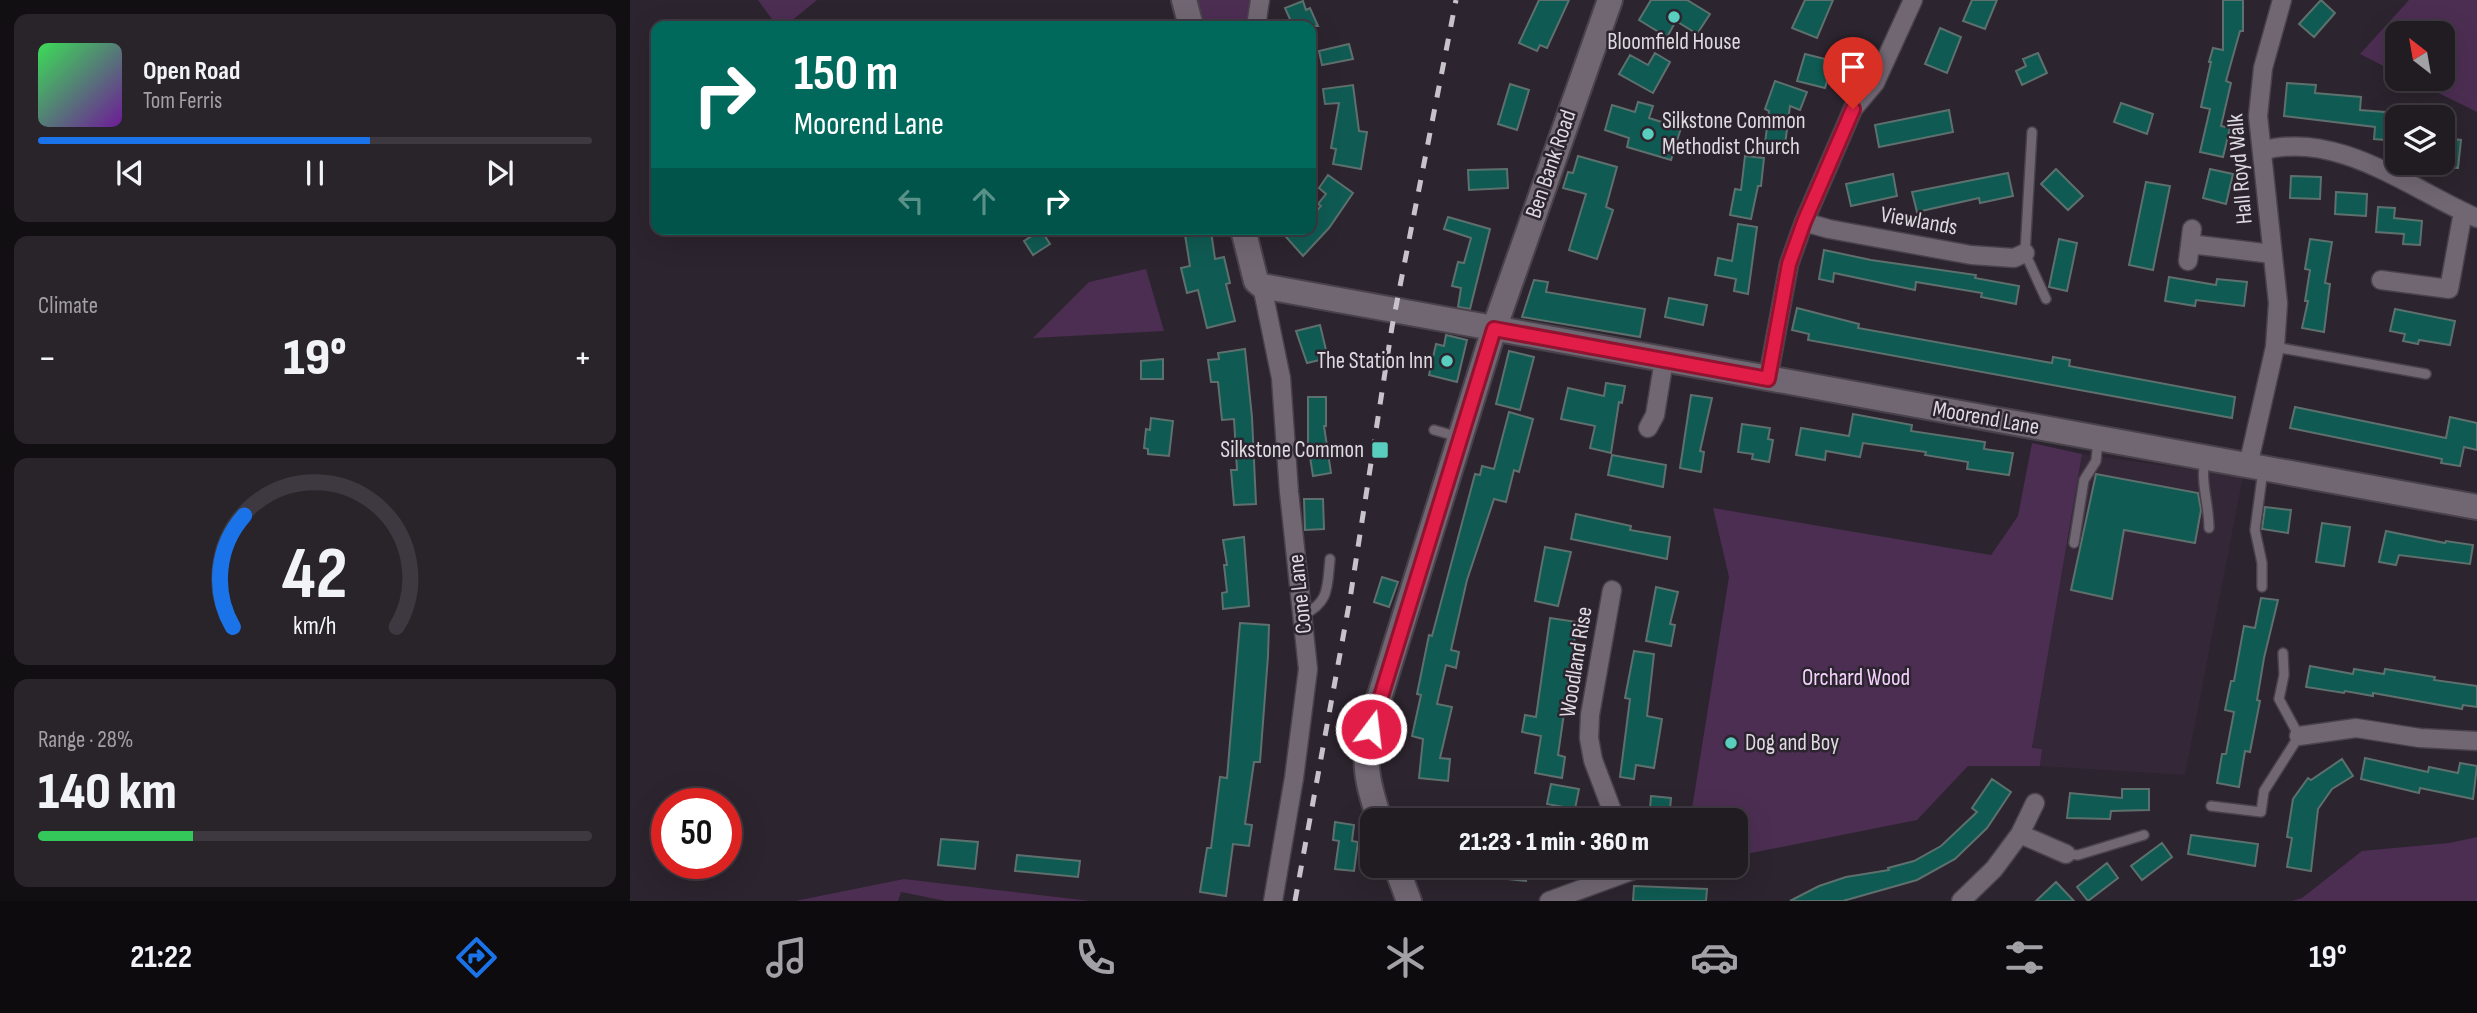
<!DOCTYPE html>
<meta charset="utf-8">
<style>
body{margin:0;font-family:"Sofia Sans Condensed",sans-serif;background:#29242a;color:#f1f3f6;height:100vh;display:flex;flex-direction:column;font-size:26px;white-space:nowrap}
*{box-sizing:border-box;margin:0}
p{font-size:23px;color:#a2a1a5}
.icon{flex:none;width:38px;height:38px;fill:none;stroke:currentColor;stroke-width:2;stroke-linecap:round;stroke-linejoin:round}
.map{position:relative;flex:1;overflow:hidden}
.drawer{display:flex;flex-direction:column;gap:14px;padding:14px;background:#120f13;width:630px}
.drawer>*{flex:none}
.hud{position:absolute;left:21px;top:21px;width:665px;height:214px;border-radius:14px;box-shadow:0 7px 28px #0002,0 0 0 2px #3e3940;background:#00695c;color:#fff;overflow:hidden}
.needle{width:46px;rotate:329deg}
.tools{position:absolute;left:1755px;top:21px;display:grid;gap:14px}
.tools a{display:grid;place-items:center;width:70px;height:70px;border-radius:14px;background:#211b22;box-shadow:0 7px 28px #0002,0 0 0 2px #3e3940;font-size:35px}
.speed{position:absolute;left:21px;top:788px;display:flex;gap:14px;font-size:35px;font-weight:700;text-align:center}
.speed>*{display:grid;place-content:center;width:91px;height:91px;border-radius:50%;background:#211b22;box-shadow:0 7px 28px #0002,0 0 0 2px #3e3940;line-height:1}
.speed .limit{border:10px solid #d22;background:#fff;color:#111}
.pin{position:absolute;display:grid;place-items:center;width:60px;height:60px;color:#fff;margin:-72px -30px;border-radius:50% 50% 50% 0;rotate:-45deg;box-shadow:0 0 7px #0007}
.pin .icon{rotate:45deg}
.me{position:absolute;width:77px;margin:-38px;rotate:15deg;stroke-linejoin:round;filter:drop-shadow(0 0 5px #0008)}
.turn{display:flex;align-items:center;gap:24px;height:147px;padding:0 28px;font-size:32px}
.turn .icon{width:91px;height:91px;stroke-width:2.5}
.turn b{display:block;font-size:49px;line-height:60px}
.lanes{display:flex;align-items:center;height:66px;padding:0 28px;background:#0003;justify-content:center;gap:35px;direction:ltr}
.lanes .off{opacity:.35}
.big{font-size:52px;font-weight:800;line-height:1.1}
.drawer .widget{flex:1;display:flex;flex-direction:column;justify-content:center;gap:10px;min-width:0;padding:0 24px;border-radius:14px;background:#29242a}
.drawer .dial{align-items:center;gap:0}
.dial svg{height:182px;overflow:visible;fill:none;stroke:#3e3940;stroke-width:7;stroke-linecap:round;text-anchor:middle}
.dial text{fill:#f1f3f6;stroke:none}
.song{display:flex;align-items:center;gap:21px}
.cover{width:84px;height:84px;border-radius:10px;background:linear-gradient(135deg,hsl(130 70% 55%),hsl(280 70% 35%))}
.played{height:7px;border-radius:4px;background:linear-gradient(90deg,#1a73e8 60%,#3e3940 60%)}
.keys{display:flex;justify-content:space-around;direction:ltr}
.heat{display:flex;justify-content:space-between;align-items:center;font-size:38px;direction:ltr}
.charge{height:10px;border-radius:5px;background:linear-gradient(90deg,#34c759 28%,#3e3940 0)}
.trip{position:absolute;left:730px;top:808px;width:388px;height:70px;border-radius:14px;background:#211b22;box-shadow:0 7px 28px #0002,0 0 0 2px #3e3940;font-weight:800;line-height:70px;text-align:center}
.tabs{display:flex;height:112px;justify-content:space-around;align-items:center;background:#0d0b0e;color:#a2a1a5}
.tabs .icon{width:49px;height:49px}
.tabs .selected{color:#1a73e8}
.tabs b{font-size:32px;color:#f1f3f6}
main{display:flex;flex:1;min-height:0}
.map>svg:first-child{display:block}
</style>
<main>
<section class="drawer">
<div class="widget">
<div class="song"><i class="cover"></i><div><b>Open Road</b><p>Tom Ferris</p></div></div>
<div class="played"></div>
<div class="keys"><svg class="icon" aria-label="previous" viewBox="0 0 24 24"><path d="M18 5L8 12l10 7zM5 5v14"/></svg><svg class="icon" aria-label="pause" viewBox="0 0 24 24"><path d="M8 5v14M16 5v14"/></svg><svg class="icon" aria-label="next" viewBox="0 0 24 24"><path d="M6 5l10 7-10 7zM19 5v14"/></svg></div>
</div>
<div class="widget"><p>Climate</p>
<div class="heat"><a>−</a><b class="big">19°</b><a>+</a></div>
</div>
<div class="widget dial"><svg viewBox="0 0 100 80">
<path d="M14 69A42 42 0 1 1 86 69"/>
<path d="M14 69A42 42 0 0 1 19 20" stroke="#1a73e8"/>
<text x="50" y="56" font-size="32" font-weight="700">42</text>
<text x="50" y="72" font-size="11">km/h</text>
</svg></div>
<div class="widget"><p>Range · 28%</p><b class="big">140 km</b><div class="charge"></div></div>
</section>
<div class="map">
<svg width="1847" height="901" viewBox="0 0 1847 901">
<rect width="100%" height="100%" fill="#2c242e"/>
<path fill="#342737" d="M 1452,454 L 1613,477 L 1555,775 L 1410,766 L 1412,749 L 1402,749 Z"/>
<path fill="#4c2e53" d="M 128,0 L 187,0 L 155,26 L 147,26 Z
M 566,0 L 620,0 L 616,26 L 573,26 Z
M 1779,0 L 1847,0 L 1847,112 L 1780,79 L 1813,79 L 1813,33 L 1768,33 L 1767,73 L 1730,54 Z
M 516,269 L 534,331 L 403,338 L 459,282 Z
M 1402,443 L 1452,454 L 1402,748 L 1412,749 L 1410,766 L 1338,766 L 1287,820 L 1106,856 L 1106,821 L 1060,821 L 1099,577 L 1083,508 L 1361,555 L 1388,516 Z
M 1847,837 L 1847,901 L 1662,901 L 1672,898 L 1732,851 L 1819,843 Z
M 274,879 L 460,901 L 316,901 L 271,892 L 268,901 L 165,901 Z"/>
<path fill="#0f5b53" stroke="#5e706d" stroke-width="2" d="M 909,0 L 939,0 L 917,48 L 910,45 L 907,51 L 889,43 Z
M 1021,0 L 1057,0 L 1080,14 L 1067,34 L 1046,21 L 1037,37 L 1009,20 Z
M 1175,0 L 1203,0 L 1187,38 L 1162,28 Z
M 1342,0 L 1367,0 L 1355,29 L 1333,21 Z
M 1593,0 L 1613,0 L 1613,31 L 1610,31 L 1596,81 L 1601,83 L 1591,126 L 1600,128 L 1593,157 L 1570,152 L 1580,109 L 1571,107 L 1581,62 L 1579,62 L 1583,48 L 1593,50 Z
M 1691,0 L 1705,13 L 1684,37 L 1669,24 Z
M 673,1 L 676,10 L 680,8 L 688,26 L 663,26 L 655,8 Z
M 1310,28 L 1331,37 L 1317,73 L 1295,64 Z
M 719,44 L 723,59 L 692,65 L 689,51 Z
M 1025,53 L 1040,62 L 1023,93 L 989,74 L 1000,55 L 1018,65 Z
M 1408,53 L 1417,73 L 1392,85 L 1386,71 L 1396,66 L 1393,59 Z
M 1175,54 L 1203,61 L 1195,88 L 1167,81 Z
M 1145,81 L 1177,92 L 1170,110 L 1160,106 L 1154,153 L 1134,151 L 1139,111 L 1135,109 Z
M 1657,83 L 1686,85 L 1685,93 L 1731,97 L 1730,110 L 1768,113 L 1768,141 L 1744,139 L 1745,127 L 1654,116 Z
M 880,84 L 899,90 L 887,130 L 868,124 Z
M 723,85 L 729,131 L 737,132 L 731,169 L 703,164 L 706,149 L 701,148 L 709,103 L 695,104 L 693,89 Z
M 1008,102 L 1023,106 L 1019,118 L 1051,128 L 1041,160 L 997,147 L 999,138 L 975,130 L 982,105 L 1005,112 Z
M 1491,103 L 1523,114 L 1517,134 L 1484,122 Z
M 1319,110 L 1323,132 L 1249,147 L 1245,125 Z
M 1813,138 L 1831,140 L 1828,168 L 1813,167 Z
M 948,156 L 987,167 L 976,207 L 983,210 L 967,259 L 939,250 L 956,194 L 933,188 L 938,172 L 943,173 Z
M 1115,156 L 1134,158 L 1131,186 L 1128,186 L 1121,219 L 1100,215 L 1105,189 L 1111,190 Z
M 877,169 L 878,188 L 839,190 L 838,170 Z
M 1426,169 L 1453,196 L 1438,210 L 1411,184 Z
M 1580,169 L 1603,174 L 1596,204 L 1573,198 Z
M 1378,173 L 1383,196 L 1350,203 L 1349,198 L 1287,212 L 1282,192 Z
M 1263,174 L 1267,196 L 1221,206 L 1216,184 Z
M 698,175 L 723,193 L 699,228 L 673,256 L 649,229 L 681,229 L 681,217 L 691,206 L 688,204 L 696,194 L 689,188 Z
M 1661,176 L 1691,177 L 1690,199 L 1660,198 Z
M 1516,182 L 1540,186 L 1523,270 L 1499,265 Z
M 1706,192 L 1737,194 L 1736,216 L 1705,214 Z
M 1748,207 L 1765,208 L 1764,218 L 1792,221 L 1790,245 L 1773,244 L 1774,234 L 1746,232 Z
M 818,217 L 860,229 L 840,309 L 828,307 L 831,288 L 822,286 L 828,262 L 834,263 L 841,238 L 814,229 Z
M 1108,224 L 1127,227 L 1118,294 L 1104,291 L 1106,279 L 1085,275 L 1088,258 L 1102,261 Z
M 411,230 L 420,244 L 403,255 L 394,241 Z
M 581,231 L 585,259 L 594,257 L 600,283 L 596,284 L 605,321 L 577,328 L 568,290 L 557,293 L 551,268 L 560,266 L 555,235 Z
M 1429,239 L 1447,243 L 1437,291 L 1419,287 Z
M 1680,239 L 1702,242 L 1695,283 L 1700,284 L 1694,332 L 1672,328 L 1678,301 L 1675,301 L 1680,270 L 1675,269 Z
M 1194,250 L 1241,260 L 1346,275 L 1345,278 L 1389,286 L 1386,304 L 1351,297 L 1352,293 L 1286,282 L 1285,290 L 1204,273 L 1203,282 L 1189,279 Z
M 1539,277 L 1586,285 L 1587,279 L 1617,282 L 1614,306 L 1566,300 L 1565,306 L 1535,301 Z
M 904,280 L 918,282 L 916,292 L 1015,309 L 1010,337 L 892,317 Z
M 1039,298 L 1077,305 L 1073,325 L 1035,317 Z
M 1167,308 L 1229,324 L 1228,328 L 1422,363 L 1423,357 L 1440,360 L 1439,366 L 1605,397 L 1602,418 L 1178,340 L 1179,334 L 1162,330 Z
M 1765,309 L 1825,321 L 1820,345 L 1789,340 L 1788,344 L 1773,341 L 1775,334 L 1760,331 Z
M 690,325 L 698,358 L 677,363 L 666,331 Z
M 816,335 L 837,340 L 827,382 L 799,375 L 806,344 L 814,346 Z
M 615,349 L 622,417 L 626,504 L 604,505 L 601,470 L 607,470 L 604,419 L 592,420 L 588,382 L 581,382 L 578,360 L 589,359 L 588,353 Z
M 879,351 L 904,357 L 890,410 L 866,404 Z
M 533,359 L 533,379 L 511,379 L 511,361 Z
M 976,383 L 995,386 L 992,403 L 989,402 L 981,453 L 960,448 L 965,426 L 931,419 L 938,388 L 974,396 Z
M 1061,395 L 1082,398 L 1070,451 L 1074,452 L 1071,472 L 1050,468 Z
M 678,397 L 696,397 L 696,426 L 694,426 L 701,473 L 683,476 L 678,444 Z
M 1665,407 L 1816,438 L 1820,417 L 1847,423 L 1847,450 L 1834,447 L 1830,466 L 1811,463 L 1812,459 L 1660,428 Z
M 879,412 L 903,419 L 889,472 L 884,470 L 876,502 L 864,499 L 837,580 L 821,650 L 829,652 L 826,668 L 816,665 L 807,704 L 822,707 L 810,758 L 820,759 L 818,781 L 789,778 L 793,739 L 782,736 L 791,695 L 787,694 L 799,635 L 802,636 L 845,474 L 850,475 L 852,466 L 864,469 Z
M 1223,414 L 1282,425 L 1281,431 L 1355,442 L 1354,449 L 1383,453 L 1379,475 L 1337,469 L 1338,462 L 1295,455 L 1296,452 L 1233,443 L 1230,457 L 1196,451 L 1195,460 L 1166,455 L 1171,428 L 1219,436 Z
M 521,418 L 543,421 L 539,456 L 518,454 L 518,449 L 514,448 L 516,429 L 520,430 Z
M 1112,424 L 1140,428 L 1138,439 L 1143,440 L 1139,462 L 1122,459 L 1123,454 L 1108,452 Z
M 982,455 L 1036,465 L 1033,487 L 978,475 Z
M 1466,474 L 1568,493 L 1571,510 L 1565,543 L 1494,530 L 1482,599 L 1441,590 Z
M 674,499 L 693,499 L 694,529 L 675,530 Z
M 1635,507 L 1661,510 L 1658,533 L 1632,529 Z
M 946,514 L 1001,526 L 1000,530 L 1040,537 L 1037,559 L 941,539 Z
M 1692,523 L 1720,527 L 1714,566 L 1686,562 Z
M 1756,531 L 1815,543 L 1816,541 L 1843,545 L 1840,564 L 1769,555 L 1766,565 L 1749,562 Z
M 614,537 L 619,606 L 593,609 L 592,593 L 597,592 L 594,565 L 597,565 L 593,540 Z
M 915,547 L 941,552 L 928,606 L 905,601 Z
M 752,577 L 768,582 L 759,607 L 744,602 Z
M 1026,587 L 1048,592 L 1040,624 L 1045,625 L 1041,646 L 1016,641 Z
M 1631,598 L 1648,600 L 1634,658 L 1627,700 L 1630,701 L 1620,752 L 1615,751 L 1609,787 L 1587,783 L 1592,754 L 1596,754 L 1604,712 L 1595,710 L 1601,681 L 1604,681 L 1614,626 L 1625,628 Z
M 920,618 L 947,622 L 928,755 L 935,757 L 932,778 L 905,773 L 911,736 L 892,732 L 895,715 L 906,717 Z
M 610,623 L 639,625 L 638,656 L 630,762 L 624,762 L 615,824 L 622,825 L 619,846 L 603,844 L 596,896 L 570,892 L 577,848 L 581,848 L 590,777 L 597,778 Z
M 1004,651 L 1024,654 L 1017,716 L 1032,719 L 1024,768 L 1006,765 L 1004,779 L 990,777 L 1000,699 L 995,698 Z
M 1680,666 L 1723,674 L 1724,669 L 1754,674 L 1755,669 L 1805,677 L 1804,680 L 1847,686 L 1847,707 L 1833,705 L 1832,709 L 1743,693 L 1743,696 L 1715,691 L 1714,693 L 1676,687 Z
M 1735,758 L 1798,772 L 1799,767 L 1828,773 L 1830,763 L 1847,766 L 1843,799 L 1790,788 L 1789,793 L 1731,779 Z
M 1712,759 L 1723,776 L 1702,789 L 1688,809 L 1681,871 L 1657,867 L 1662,838 L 1657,837 L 1663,799 L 1678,778 L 1681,780 Z
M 1362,779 L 1381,792 L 1357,828 L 1325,859 L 1287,880 L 1213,901 L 1160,901 L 1189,886 L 1216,877 L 1259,870 L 1258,868 L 1284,861 L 1311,846 L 1347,812 L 1342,808 Z
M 921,784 L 949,789 L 945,809 L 917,804 Z
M 1492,789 L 1519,789 L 1519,810 L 1481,811 L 1480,819 L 1437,818 L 1440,793 L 1492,798 Z
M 1021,796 L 1041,798 L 1039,821 L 1019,821 Z
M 705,822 L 724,825 L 722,841 L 728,842 L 724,871 L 705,869 L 709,841 L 703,840 Z
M 1561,835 L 1628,844 L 1625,866 L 1558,854 Z
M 311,839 L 348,842 L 345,869 L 308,865 Z
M 1532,843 L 1542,857 L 1512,880 L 1501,866 Z
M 387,855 L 450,861 L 448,877 L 385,871 Z
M 1477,863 L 1488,878 L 1458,901 L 1447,887 Z
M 850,866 L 898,866 L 896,881 L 850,876 Z
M 1426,882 L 1444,901 L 1406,901 Z
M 1004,886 L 1077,889 L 1076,901 L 1003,901 Z"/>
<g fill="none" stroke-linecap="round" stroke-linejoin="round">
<g stroke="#49424b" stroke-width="12">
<path id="lane" d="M 1402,132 L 1395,253 L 1416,299
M 1645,347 L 1796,374
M 804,430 L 829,437
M 1575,459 C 1570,482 1579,504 1579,528
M 1444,543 L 1454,480 L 1466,461 L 1468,440
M 1632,587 L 1632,563 L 1625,530 L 1633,470
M 673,615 C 700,602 697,587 700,559
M 1581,806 L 1631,812 L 1634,791 L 1669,736 L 1649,699 L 1654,675 L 1653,653
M 1436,854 L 1448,855 L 1514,835"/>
</g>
<g stroke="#49424b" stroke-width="21">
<path id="street" d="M 626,26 L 630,0
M 1632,151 C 1707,129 1782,190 1847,218
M 1174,222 L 1199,229 L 1341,255 L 1384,258 L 1395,253
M 1560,244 L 1642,254
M 1558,261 L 1562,229
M 1751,280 L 1819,289 L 1833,212
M 632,286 L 651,378 L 659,492 L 678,669 L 664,778 L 643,901
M 1138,378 L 1159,264 L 1174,222 L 1223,109 L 1245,83 L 1283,0
M 1018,428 L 1025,415 L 1034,360
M 1618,466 L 1645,347 L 1648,303 L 1628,116 L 1633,68 L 1652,0
M 982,590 L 960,715 L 959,738 L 963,760 L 986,821
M 1669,736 L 1726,728 L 1790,738 L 1847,741
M 1390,834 L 1405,803
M 919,901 L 1015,866
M 1331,901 L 1364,869 L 1390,834 L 1436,854"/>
</g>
<g stroke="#49424b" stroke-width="28">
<path id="secondary" d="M 554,0 L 561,26
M 613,229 L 626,281 L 632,286 L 1847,507
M 750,821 C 733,770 733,760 746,708 L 864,329 L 980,0
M 766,866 L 779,901"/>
</g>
<use href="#lane" stroke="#706773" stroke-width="9"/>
<use href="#street" stroke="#706773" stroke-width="18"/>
<use href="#secondary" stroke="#706773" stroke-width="24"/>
<path stroke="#c8c3ca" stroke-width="5" stroke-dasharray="12 12" stroke-linecap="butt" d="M 665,901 L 720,599 L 762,327 L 826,0"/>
</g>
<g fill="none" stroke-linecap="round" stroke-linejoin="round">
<g stroke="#92132f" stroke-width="18">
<path id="route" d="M 741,729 L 864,329 L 1138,379 L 1159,264 L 1174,222 L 1223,109"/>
</g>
<use href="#route" stroke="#e11d48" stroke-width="12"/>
</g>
<g fill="#59cebe" stroke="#2c242e" stroke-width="2.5">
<circle cx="1044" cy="17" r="7"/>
<circle cx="1018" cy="134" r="7"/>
<circle cx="817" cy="361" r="7"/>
<rect x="741" y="441" width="18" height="18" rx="3.5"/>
<circle cx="1101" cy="743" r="7"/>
</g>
<g text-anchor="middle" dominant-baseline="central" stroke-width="5" stroke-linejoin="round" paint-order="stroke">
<g font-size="23" fill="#dfdae1" stroke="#2c242e" text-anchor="start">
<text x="1044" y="42" text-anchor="middle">Bloomfield House</text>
<text x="1032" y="121">Silkstone Common<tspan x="1032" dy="26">Methodist Church</tspan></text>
<text x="803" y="361" text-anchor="end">The Station Inn</text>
<text x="734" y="450" text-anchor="end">Silkstone Common</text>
<text x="1115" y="743">Dog and Boy</text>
</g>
<g font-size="23" fill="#dfdae1" stroke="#2c242e">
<text transform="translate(921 164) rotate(-71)">Ben Bank Road</text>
<text transform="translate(1610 169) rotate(-95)">Hall Royd Walk</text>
<text transform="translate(1289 221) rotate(10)">Viewlands</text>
<text transform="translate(1356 418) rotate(10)">Moorend Lane</text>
<text transform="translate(670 594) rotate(-96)">Cone Lane</text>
<text transform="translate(946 662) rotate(-81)">Woodland Rise</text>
</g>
<g font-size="23" fill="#f5d2fe" stroke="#2c242e">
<text x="1226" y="678">Orchard Wood</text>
</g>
</g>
</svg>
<div class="tools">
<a><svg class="needle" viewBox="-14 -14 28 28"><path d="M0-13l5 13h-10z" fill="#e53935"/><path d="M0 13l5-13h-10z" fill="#a2a1a5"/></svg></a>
<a><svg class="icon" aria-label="layers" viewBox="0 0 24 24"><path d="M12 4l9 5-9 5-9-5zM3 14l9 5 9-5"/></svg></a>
</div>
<div class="speed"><div class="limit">50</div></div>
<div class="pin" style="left:1223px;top:109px;background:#d93025"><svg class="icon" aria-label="arrive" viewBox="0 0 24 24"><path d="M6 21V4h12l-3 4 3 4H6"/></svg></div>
<svg class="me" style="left:741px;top:729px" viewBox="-20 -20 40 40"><circle r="17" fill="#e11d48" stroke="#fff" stroke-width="3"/><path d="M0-11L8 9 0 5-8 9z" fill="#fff"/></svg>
<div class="trip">21:23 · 1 min · 360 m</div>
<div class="hud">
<div class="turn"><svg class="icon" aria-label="right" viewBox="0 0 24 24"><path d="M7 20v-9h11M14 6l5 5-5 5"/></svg><div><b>150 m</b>Moorend Lane</div></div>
<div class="lanes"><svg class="icon off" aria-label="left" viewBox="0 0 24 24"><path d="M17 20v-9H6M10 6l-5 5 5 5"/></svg><svg class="icon off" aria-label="ahead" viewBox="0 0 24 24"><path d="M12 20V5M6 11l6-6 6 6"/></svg><svg class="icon" aria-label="right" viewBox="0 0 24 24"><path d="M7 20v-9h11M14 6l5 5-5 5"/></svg></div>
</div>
</div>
</main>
<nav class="tabs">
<b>21:22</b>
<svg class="icon selected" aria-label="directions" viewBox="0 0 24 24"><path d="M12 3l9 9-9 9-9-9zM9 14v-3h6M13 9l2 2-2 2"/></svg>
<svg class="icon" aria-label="music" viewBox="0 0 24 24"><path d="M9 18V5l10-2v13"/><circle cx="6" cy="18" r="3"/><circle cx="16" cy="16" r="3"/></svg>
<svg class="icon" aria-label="phone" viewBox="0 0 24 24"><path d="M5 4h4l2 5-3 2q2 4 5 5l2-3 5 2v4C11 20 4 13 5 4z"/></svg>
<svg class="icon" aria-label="climate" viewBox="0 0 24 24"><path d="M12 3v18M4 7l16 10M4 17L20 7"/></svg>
<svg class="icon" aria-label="car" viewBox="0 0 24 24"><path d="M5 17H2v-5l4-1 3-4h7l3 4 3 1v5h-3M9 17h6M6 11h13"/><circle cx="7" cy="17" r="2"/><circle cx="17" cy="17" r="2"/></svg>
<svg class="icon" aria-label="filters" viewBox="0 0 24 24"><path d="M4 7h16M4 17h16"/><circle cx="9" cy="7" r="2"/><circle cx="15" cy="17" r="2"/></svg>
<b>19°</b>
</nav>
